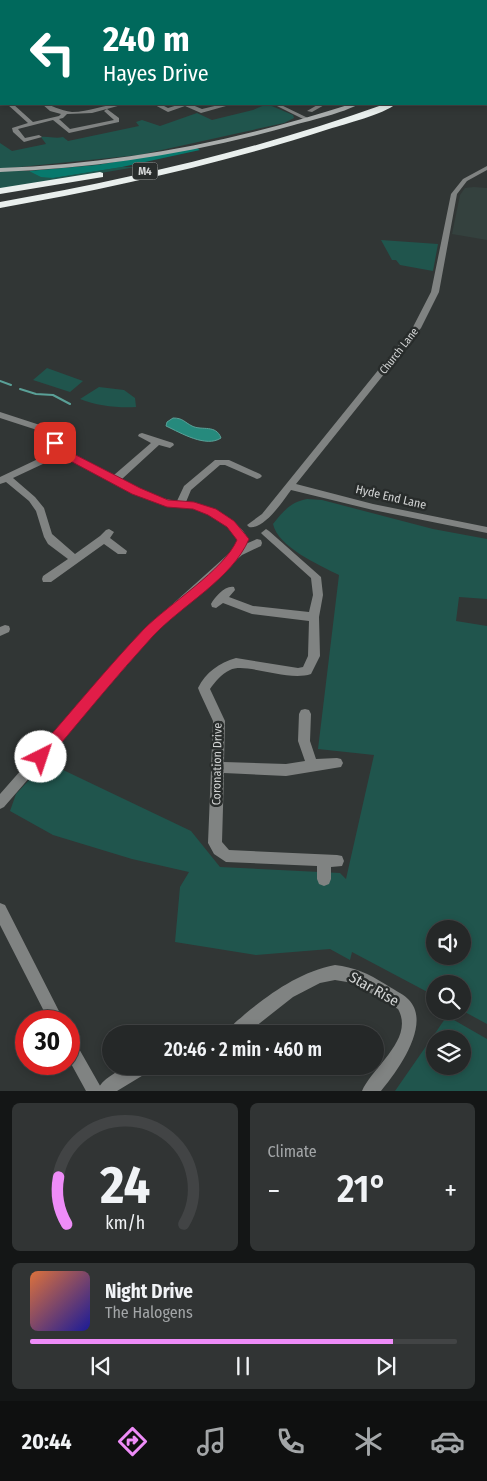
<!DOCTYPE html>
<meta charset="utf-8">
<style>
body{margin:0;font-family:"Fira Sans Condensed",sans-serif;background:#313434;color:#f1f3f6;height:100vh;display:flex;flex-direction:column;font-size:19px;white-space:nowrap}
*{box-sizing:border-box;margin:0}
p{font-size:16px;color:#a3a6a8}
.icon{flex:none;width:28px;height:28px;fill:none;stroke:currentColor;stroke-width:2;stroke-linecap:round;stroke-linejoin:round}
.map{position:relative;height:1091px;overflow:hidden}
.details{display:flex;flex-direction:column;gap:12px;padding:12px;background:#141616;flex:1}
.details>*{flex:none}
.hud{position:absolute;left:0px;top:0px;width:488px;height:105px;box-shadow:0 2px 8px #0003,0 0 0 1px #424445;background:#00695c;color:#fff;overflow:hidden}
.controls{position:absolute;left:426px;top:920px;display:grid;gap:10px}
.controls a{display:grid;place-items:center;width:45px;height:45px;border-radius:50%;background:#252828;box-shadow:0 2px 8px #0003,0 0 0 1px #424445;font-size:25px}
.speed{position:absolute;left:15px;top:1010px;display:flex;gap:10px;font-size:25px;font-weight:700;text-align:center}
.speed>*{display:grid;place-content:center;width:65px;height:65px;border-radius:50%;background:#252828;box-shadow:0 2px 8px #0003,0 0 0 1px #424445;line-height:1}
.speed .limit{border:8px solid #d22;background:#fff;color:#111}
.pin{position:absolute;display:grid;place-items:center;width:42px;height:42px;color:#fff;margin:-21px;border-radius:10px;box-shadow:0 2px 8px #0006}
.me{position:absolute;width:55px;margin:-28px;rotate:41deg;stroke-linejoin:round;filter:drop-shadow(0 0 4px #0008)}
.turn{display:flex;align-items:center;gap:18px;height:105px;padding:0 20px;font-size:22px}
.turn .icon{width:65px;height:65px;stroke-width:2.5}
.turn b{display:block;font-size:35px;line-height:42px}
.big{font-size:38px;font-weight:600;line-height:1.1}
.details .widget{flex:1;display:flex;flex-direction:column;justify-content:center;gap:8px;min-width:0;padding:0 18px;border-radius:8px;background:#313434}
.details .dial{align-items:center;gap:0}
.dial svg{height:130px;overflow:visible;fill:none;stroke:#424445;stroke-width:7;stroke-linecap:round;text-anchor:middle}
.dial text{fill:#f1f3f6;stroke:none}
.song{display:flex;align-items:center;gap:15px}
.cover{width:60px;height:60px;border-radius:8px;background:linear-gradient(135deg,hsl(20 70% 55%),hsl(240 70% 35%))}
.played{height:5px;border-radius:2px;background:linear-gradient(90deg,#ee8cf8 85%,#424445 85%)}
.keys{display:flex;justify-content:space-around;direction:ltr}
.heat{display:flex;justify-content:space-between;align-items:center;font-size:28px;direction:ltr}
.details .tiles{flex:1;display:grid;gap:12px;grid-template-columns:1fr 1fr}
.widget:last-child{grid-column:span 2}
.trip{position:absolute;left:102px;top:1025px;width:282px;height:50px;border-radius:25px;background:#252828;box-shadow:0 2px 8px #0003,0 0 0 1px #424445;font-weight:600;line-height:50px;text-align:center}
.menu{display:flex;height:80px;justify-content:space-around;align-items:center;background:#0f1010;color:#a3a6a8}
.menu .icon{width:35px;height:35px}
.menu .current{color:#ee8cf8}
.menu b{font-size:22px;color:#f1f3f6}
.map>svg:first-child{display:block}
</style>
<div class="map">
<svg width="487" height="1091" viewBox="0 0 487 1091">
<rect width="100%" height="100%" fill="#313635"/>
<path fill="#34413e" d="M 474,187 L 487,188 L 487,240 L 452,234 L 460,195 L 465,188 Z"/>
<path fill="#20554d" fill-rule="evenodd" d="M 267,104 L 293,115 L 294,118 L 284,123 L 139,155 L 0,169 L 0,143 L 12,151 L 46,144 L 41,137 C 49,136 55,139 63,137 L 68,141 L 139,126 L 136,122 L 142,120 L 160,126 L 197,113 L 212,120 L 253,110 Z
M 122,167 L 136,167 L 0,190 L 0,171 L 29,171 L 53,178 Z
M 381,240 L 438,244 L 433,271 L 400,265 L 396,260 L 392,260 Z
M 47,368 L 83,381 L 70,392 L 33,380 Z
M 99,387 L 124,390 L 135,398 L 136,407 C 118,408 97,406 80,399 Z
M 307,499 L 322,500 L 433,529 L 487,539 L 487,599 L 459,597 L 456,621 L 487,626 L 487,1024 L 463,1011 L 462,984 L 435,984 L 435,996 L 352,952 L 350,960 L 330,949 L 256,955 L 175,942 L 180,887 L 189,872 L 132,859 L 53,835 L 10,811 L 16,794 L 46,762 L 57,770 L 59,768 L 191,831 L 220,867 L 340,873 L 346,879 L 374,755 L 318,749 L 339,575 C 319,565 278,547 273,524 C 283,511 291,502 307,499 ZM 435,929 L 462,929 L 462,956 L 435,956 Z
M 447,1016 L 487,1039 L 487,1091 L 395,1091 ZM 435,1039 L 462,1039 L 462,1066 L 435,1066 Z"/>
<path fill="#07796d" d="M 197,148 L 200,150 L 122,167 L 53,178 L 41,177 L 29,171 L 97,165 Z"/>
<path fill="#268a7d" stroke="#5aa097" d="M 173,418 C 183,418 184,422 192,426 C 202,431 216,424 221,438 C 206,448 181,433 166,426 L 167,422 Z"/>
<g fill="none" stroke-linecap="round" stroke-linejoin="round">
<path stroke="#5aa097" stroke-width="2" d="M 0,381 L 11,385
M 20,389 L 36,394 L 53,395 L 70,404"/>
<path fill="#808382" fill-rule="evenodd" d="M 261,0 L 265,0 L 265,1 L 261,1 Z
M 0,6 L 1,6 L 1,8 L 0,8 Z
M 0,44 L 1,44 L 1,46 L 0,46 Z
M 0,53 L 1,53 L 1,55 L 0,55 Z
M 1,74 L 1,78 L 0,79 L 0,75 Z
M 0,83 L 1,84 L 1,87 L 0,87 Z
M 1,99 L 1,103 L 0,104 L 0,100 Z
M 7,104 L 13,104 L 33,122 L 59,116 L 61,114 L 50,111 L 42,104 C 51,104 60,111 72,112 C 90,112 107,103 125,104 L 92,113 L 67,114 L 63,118 L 59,119 L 70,129 L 114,120 L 104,111 L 107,109 L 119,118 L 119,122 L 69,133 L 53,120 L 18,129 L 25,138 L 39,135 L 42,137 L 24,142 L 13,132 L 12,128 L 28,123 Z
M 153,104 L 160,104 L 168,108 L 181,104 L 190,104 L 202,109 L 223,104 L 226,106 L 201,113 L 185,106 L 168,112 Z
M 319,104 L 326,104 L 312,112 L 307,111 Z
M 487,166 L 487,170 L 467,181 L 457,194 L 439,292 L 421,328 L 296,484 L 373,504 L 487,527 L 487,533 L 373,510 L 291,490 C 283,501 264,530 249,527 L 247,525 L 262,514 L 413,327 L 431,292 L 451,194 L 463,179 Z
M 0,412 L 43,426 L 68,451 L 114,475 L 151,443 L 138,436 L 139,434 L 142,433 L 173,443 L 174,445 L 170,448 L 159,445 L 122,479 C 139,488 157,499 177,501 L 184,486 L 215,460 L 229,460 L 260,474 L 262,476 L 260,478 L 257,479 L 225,465 L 220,465 L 191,490 L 186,502 C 209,504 233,516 246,535 L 244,537 L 238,537 L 228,526 L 209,514 L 193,509 L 167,506 L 133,493 L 62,455 L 13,478 L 35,497 L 44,508 L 52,534 L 75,554 L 100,536 L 106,530 L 109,529 L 114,532 L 110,538 L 127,551 L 126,554 L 118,554 L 104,544 L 51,582 L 43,582 L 42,579 L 43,576 L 68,559 L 48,544 L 44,537 L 36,511 L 29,501 L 6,482 L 0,484 L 0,477 L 57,450 L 37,430 L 0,418 Z
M 266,529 L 269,531 L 321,577 L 323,595 L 319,617 L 320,656 L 311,674 C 287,682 246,662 230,670 C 221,674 215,682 210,689 L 225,721 L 224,762 L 286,764 L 305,761 L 298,741 L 299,714 L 301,710 L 305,709 L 309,710 L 311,714 L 310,741 L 316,759 L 337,758 L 341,759 L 343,763 L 341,767 L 286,776 L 224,773 L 222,842 L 229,850 L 337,855 L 342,856 L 344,861 L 342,866 L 331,867 L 331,879 L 329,884 L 324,886 L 319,884 L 317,879 L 317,866 L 226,862 L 214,854 L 208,843 L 213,721 L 200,693 L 198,688 C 206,672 219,663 236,658 L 298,668 L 303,667 L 308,656 L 309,621 L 252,614 L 223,603 L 216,608 L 212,607 L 211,604 C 215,597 225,585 234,587 L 235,590 L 229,597 L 253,606 L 309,612 L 313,595 L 311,578 L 263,535 L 261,533 Z
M 257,539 L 261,540 L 262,543 L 261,546 L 242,555 L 154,634 L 4,807 L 0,809 L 0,794 L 146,628 L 234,549 Z
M 5,625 L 9,626 L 10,629 L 9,632 L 0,636 L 0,627 Z
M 335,965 C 354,967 369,974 385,984 C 392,989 402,993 408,999 C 433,1023 397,1072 381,1091 L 362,1091 C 372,1067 415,1039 398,1009 L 353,983 L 335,980 L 320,983 L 293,997 L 246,1034 L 227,1034 C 230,1025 239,1020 245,1014 C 272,992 300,972 335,965 Z
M 129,1066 L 153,1066 L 150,1071 L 117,1091 L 97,1091 C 102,1078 117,1072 129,1066 Z"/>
<path fill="#808382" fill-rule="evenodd" d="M 0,29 L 1,29 L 1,31 L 0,31 Z
M 273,104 L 279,104 L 310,119 L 305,120 Z
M 0,903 L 5,905 L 64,1021 L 49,1021 L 0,925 Z
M 69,1037 L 74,1040 L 103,1091 L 86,1091 L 69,1060 Z"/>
<path fill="#aaaead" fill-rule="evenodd" d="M 475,0 L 479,0 L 480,1 L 476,1 Z
M 486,14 L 487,14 L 487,18 L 486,18 Z
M 486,39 L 487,39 L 486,42 Z
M 351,104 L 359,104 C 343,113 312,120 294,125 C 197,153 100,168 0,172 L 0,168 C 122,164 236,141 351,104 Z"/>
<path fill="#e9efed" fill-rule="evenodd" d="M 486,58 L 487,58 L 487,62 L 486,62 Z
M 385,104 L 396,104 C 384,114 345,124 329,129 C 221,164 111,188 0,208 L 0,202 C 131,179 260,149 385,104 Z
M 100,172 L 103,173 L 103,177 L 0,194 L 0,188 Z"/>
</g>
<path fill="#e11d48" stroke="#92132f" d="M 55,439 L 59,440 L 68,451 L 140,488 L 168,500 L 194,502 L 216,509 L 234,521 L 249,539 C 232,579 182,605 153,636 C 116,676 81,720 46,761 L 41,763 L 36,761 L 34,757 L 36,752 C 72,711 107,668 144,629 C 169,604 224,570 237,540 L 227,527 L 208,515 L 193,509 L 167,507 L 132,494 L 61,456 L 50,443 Z"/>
<g text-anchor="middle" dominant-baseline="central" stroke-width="5" stroke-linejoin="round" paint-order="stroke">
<rect fill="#282c2b" stroke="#a0a2a2" stroke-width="1" x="132.5" y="162.5" width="25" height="17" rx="4"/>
<g font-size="11" font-weight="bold" fill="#d3d5d5">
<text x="145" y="171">M4</text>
</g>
<g font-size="11" fill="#d3d5d5" stroke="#282c2b">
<text transform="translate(399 351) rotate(-52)">Church Lane</text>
</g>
<g font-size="12" fill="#d3d5d5" stroke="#282c2b">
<text transform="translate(391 497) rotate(13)">Hyde End Lane</text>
<text transform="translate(217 764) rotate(-89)">Coronation Drive</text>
</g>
<g font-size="15" fill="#d3d5d5" stroke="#282c2b">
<text transform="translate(374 989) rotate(29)">Star Rise</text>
</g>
</g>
</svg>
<div class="controls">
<a><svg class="icon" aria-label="sound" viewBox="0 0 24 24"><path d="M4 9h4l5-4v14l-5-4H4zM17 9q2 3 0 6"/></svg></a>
<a><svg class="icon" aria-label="search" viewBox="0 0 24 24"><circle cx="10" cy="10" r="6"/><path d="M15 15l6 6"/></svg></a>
<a><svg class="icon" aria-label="layers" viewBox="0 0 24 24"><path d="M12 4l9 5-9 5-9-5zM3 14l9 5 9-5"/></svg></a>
</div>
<div class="speed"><div class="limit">30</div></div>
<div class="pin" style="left:55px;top:443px;background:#d93025"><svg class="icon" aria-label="arrive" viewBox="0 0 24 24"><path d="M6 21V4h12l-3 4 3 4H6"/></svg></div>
<svg class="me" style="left:41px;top:757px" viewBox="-20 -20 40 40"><circle r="19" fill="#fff"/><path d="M0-13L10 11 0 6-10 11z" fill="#e11d48"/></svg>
<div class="trip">20:46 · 2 min · 460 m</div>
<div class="hud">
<div class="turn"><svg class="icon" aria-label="left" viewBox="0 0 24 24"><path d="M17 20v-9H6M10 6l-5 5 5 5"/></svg><div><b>240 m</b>Hayes Drive</div></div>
</div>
</div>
<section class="details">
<div class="tiles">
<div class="widget dial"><svg viewBox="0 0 100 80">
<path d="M14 69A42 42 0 1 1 86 69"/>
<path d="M14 69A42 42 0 0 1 9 40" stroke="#ee8cf8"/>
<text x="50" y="56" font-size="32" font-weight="700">24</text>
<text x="50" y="72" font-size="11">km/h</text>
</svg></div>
<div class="widget"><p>Climate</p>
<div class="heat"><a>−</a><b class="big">21°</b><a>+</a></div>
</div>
<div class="widget">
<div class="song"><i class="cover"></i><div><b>Night Drive</b><p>The Halogens</p></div></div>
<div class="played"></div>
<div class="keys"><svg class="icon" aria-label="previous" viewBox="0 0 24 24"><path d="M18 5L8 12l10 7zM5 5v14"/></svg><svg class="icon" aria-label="pause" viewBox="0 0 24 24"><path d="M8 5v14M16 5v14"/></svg><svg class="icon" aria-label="next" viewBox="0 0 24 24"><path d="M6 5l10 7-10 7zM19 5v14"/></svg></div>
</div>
</div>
</section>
<nav class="menu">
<b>20:44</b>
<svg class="icon current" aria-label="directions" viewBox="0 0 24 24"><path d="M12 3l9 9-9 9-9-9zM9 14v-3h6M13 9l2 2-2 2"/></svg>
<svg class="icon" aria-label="music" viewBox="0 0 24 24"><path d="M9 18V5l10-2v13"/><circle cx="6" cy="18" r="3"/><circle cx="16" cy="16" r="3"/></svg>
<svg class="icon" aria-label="phone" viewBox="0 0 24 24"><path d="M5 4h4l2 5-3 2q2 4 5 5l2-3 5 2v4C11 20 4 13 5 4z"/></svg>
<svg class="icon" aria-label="climate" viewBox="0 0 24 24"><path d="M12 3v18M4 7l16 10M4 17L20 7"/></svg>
<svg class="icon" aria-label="car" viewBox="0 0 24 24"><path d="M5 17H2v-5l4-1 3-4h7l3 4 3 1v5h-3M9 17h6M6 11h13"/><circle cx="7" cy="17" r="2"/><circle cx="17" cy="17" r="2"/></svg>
</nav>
